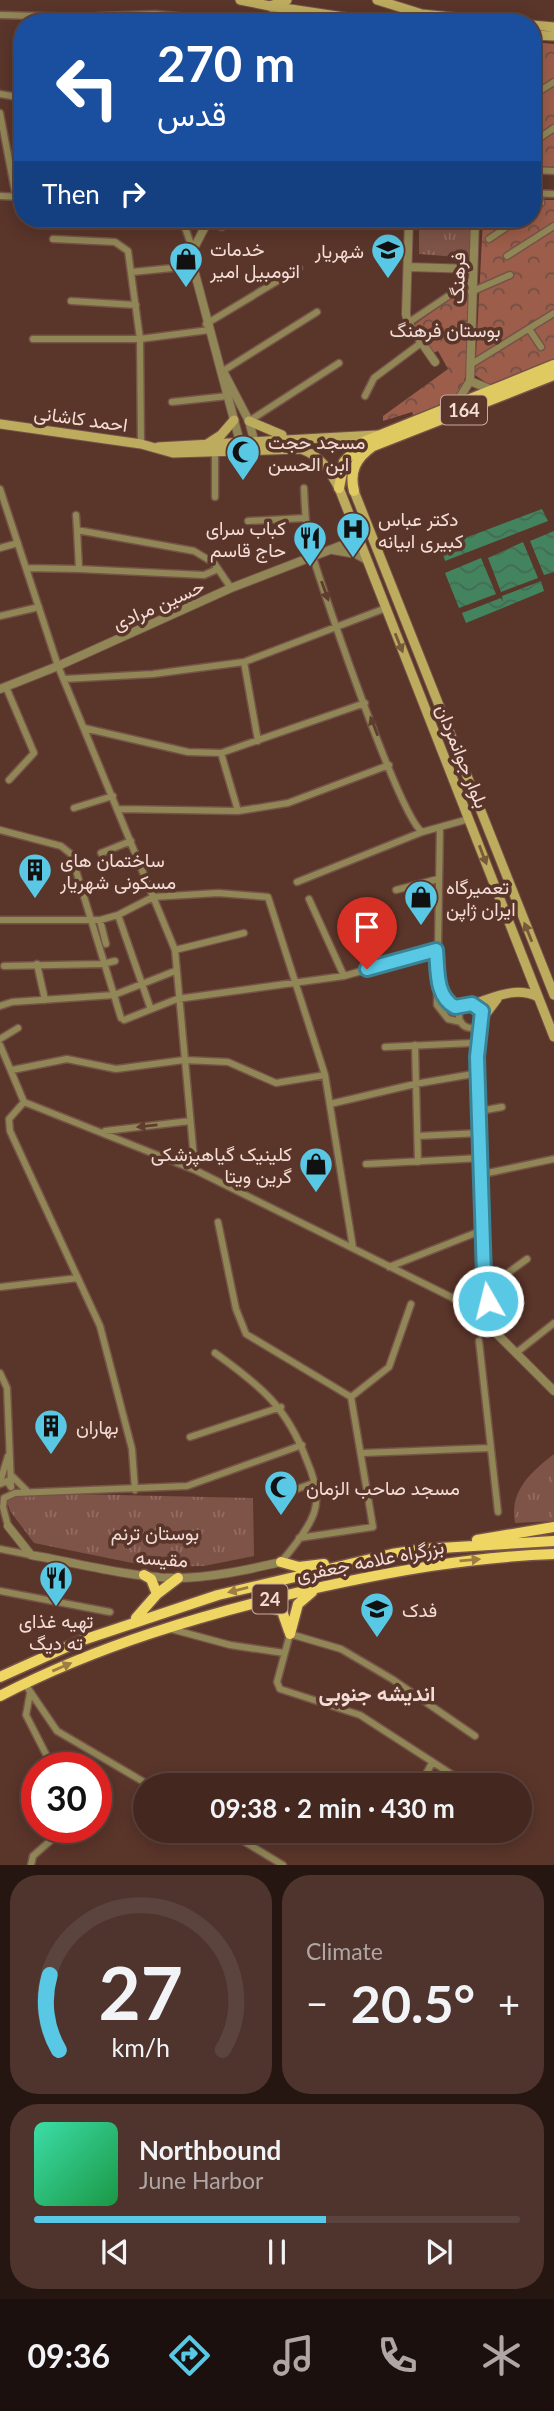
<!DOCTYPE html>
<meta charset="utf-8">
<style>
body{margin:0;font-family:Lato,Vazirmatn,sans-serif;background:#4e342d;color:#f1f3f6;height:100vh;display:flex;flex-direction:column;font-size:26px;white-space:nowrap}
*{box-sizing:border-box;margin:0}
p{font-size:23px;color:#afa6a5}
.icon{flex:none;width:38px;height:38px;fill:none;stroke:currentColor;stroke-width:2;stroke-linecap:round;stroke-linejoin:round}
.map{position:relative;height:1865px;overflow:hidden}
.drawer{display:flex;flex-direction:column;gap:10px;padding:10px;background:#251612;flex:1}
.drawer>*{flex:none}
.hud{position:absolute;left:14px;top:14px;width:527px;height:214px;border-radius:28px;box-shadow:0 4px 18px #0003,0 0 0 2px #5c443e;background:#1a4fa0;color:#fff;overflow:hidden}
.speed{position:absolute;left:21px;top:1752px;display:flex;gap:14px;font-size:35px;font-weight:700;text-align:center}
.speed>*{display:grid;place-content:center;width:91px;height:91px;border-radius:50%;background:#442820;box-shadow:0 4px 18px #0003,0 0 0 2px #5c443e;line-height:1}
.speed .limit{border:10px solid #d22;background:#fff;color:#111}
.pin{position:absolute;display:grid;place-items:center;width:60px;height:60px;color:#fff;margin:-72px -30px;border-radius:50% 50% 50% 0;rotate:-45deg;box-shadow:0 0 7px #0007}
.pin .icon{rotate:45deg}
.me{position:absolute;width:77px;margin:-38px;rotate:352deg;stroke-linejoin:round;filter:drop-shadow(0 0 5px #0008)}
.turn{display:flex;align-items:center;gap:24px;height:147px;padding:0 28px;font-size:32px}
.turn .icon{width:91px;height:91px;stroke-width:2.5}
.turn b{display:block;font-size:49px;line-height:60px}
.then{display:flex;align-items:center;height:66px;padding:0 28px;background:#0003;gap:14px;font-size:26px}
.big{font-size:52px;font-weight:700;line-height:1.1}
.drawer .widget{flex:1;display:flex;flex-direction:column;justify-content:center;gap:10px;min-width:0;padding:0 24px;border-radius:28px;background:#4e342d}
.drawer .dial{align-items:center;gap:0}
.dial svg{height:182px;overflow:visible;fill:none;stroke:#5c443e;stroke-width:7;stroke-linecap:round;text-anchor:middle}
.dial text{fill:#f1f3f6;stroke:none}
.song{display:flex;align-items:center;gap:21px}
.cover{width:84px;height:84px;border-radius:10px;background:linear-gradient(135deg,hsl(160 70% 55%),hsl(140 70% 35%))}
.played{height:7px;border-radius:4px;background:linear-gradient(90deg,#59c8e4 60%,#5c443e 60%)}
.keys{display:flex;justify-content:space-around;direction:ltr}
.heat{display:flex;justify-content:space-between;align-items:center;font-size:38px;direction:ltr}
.drawer .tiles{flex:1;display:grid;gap:10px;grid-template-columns:1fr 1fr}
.widget:last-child{grid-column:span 2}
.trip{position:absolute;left:133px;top:1773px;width:399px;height:70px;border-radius:35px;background:#442820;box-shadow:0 4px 18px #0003,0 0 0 2px #5c443e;font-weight:700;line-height:70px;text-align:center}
.tabs{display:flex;height:112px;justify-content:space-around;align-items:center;background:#1b100d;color:#afa6a5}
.tabs .icon{width:49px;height:49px}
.tabs .on{color:#59c8e4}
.tabs b{font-size:32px;color:#f1f3f6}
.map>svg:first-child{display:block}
</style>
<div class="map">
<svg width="554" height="1865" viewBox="0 0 554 1865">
<defs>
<pattern id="forest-crowns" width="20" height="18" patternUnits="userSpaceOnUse" patternTransform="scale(1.75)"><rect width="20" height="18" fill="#9c5d4a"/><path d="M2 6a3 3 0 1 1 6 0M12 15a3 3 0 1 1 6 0" fill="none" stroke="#725045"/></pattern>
<pattern id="park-tufts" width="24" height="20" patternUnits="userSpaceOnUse" patternTransform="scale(1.75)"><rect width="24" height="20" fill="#7f5448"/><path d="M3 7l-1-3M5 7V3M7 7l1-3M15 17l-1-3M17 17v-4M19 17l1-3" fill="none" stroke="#926c62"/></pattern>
<pattern id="water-waves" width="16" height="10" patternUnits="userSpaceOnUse" patternTransform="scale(1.75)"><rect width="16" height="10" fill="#43845f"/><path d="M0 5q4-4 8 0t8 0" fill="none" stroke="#456a53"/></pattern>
</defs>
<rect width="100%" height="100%" fill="#5a352a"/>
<path fill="url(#forest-crowns)" d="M 532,42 L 554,44 L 554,169 L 532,168 Z
M 532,200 L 554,200 L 554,361 L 491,386 L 475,375 L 483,219 L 532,219 Z
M 464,289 L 468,291 C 467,317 474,381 455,399 C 445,409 426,412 414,417 L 412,412 L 383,421 L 383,416 L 448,369 L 438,351 L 433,353 L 414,325 Z"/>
<path fill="url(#park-tufts)" d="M 419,219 L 471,219 L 469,258 L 419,254 Z
M 554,1454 L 554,1521 L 515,1523 C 509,1491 531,1472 554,1454 Z
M 25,1493 L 253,1498 L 254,1556 L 204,1566 L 152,1567 L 34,1543 L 10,1511 L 6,1498 Z"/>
<path fill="url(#water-waves)" d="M 542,509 L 548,521 L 445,561 L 441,547 Z
M 554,531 L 554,572 L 544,575 L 530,541 Z
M 523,542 L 538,578 L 501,592 L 488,558 Z
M 481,558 L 496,594 L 459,608 L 445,573 Z
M 541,581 L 544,591 L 466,623 L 462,613 L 501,598 L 503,602 L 502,596 Z"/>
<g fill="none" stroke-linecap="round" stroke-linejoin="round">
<g stroke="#765349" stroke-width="9">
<path id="minor" d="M 0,15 L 77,17 L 155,14 L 250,23
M 538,92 L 554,82
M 0,94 L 23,98
M 0,113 L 16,197
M 532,143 L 554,128
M 532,170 L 554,171
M 532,193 L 554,194
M 0,196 L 23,197
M 532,210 L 541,203 L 538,194
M 182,219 L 193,250
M 207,221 L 222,227 L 235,219
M 53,239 L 115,242 L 128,251 L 140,339 L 141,444
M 489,239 L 519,219
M 507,256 L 554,226
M 132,272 L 193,266
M 471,292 L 510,275
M 71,301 L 136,305
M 408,323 L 472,280
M 206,324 L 299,268
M 529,329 L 541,347
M 33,339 L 140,339 L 209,330
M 470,365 L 554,313
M 223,371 L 317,312
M 365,396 L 374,378 L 421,343
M 172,402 L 228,396
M 249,421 L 339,363
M 215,453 L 215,497
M 304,488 C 305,512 306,535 313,557 C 325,597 399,815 422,832
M 0,489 L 58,666 L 175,950 L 195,1170
M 76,515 L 77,530
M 248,521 L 305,518
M 0,548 L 18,543
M 26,568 L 79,569 L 77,530 L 194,551 L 214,563 L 231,588
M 79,569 L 204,575 L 218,569
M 0,616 L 39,607
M 244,662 L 258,741
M 64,679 L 153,674 L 244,662 L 386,608
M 6,687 L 34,753 L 9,780
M 84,728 L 188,752 L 221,753 L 365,703
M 221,753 L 238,811
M 74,808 L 113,796
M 118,809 L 238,811 L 288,803 L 389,765
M 440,827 L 437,1005 L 448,1019 L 461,1022
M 0,830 L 61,846 L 71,854 L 121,1018
M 101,853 L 131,841
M 297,882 L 422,832 L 469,819
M 396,890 L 438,879
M 309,899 L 344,976
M 118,915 L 150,1007
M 0,920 L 100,920 L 118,915 L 153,897 L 218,893 L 268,897 L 325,1075 L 353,1248
M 100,920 L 106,944
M 175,950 L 244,933
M 37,964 L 45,1000
M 4,966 L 102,964 L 115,961
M 440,988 L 450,1004 L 464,1005
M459 1016a12 12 0 1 1 24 0a12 12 0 1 1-24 0Z
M 0,1006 L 12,1002 L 114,995 L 175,971
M 124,1020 L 177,999 L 344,976 L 436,950
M 0,1039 L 18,1028
M 0,1045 L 24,1102 L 195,1170 L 451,1297 L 476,1313
M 415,1045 L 418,1162
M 385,1047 L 472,1043
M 12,1070 L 67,1059 L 116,1069 L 184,1060 L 228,1062 L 276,1083 L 325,1075
M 24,1102 L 9,1119 L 10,1131 L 100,1326 L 132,1449 L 135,1490
M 330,1104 L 415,1084 L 479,1073
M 480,1111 L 502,1107
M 105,1131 L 190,1121
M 418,1136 L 481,1133
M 366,1164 L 482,1158
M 483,1174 L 554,1159
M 218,1222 L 236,1309 L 246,1334 L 351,1397
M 389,1267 L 483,1230
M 486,1284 L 488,1301
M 0,1287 L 78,1278
M 487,1288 L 527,1259
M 457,1298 L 476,1298 L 484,1276 L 477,1057 L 481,1022
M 479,1341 L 498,1512
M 215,1353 C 261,1386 287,1407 307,1461 C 314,1477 320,1496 314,1513 C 308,1530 293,1548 281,1562
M 516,1353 L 554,1323
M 0,1373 L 7,1388 L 11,1485
M 190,1437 L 281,1407
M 363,1453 L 489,1448
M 12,1476 L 27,1491
M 0,1482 L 8,1456
M 0,1484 L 7,1481 L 11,1487
M 285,1493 L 314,1483
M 8,1526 L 3,1507 L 4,1498 L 15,1493 L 187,1486 L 302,1445
M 299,1538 L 373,1527 L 351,1397 L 389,1367 L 411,1304
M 0,1549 L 31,1555
M 0,1591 L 110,1612
M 171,1629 L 230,1645 L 284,1653
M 25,1684 L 57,1731 L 149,1785
M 30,1693 L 26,1715 L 53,1768
M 459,1779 L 360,1715 L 280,1689 L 277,1682 L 290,1634 L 341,1649 L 392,1679 L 475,1736
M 420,1785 L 432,1763
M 225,1830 L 283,1865
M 31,1865 L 33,1856 L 66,1827"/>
</g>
<g stroke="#765349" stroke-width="10">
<path id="tertiary" d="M 270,6 L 287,23
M 209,219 L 193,250 L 193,266 L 241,446
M 409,219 L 406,314 L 408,323 L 435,362
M 409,267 L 472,269
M 223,371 L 249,421 L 254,440 L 251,446
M 470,381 L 492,390
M 457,402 L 470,381 L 475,219
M 333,550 L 356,554 L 367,560
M 0,689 L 58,666 L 231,588 L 358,539
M472 1305a9 9 0 1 1 18 0a9 9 0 1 1-18 0Z
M 476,1313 L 554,1391
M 8,1526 L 31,1555 C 78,1563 127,1577 175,1578 C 211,1578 246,1570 281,1562"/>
</g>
<g stroke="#765349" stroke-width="11">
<path id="secondary" d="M 240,0 L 270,6 L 287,0
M 377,0 L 422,14 L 511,23
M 270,6 L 384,23
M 532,25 L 554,27
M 532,35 L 554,36
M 249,421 L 282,435
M 0,424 L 141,444 L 173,453 L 301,449 C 321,456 329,470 339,488 L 554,1037
M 207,444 L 221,435 L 234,420
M 158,447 L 377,435
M 354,491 L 554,995
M 473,1004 C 495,997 516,986 538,997
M 482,1019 L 497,999"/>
</g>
<g stroke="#765349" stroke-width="13">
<path id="primary" d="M 339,488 L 344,462 L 361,443 L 554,365
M 354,491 C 349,471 356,458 373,446 L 554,375"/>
</g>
<g stroke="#765349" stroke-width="13">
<path id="trunk" d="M 477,1540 L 554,1527
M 281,1562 L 299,1567 L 324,1564
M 157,1594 L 178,1578
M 258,1604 L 282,1611 L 289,1631
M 136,1618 L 157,1594 L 151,1579 L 144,1575
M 290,1634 L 298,1604 L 312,1592
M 0,1677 L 80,1641 L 218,1595 L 392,1554 L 424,1549 L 554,1541
M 0,1696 C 98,1645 205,1614 312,1589 C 393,1571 471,1557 554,1554"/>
</g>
<use href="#minor" stroke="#908656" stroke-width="6"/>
<use href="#tertiary" stroke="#908656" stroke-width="8"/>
<use href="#secondary" stroke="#bdac5e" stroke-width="9"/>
<use href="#primary" stroke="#dfc961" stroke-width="10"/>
<use href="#trunk" stroke="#efd662" stroke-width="10"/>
</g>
<defs><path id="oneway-solid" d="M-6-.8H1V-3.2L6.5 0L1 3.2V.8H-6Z" transform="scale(1.75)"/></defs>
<g fill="#5f3d2e">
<use href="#oneway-solid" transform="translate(325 591) rotate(70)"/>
<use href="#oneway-solid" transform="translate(374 726) rotate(-111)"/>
<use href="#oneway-solid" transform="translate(147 1126) rotate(174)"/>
</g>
<g fill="#78593a">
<use href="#oneway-solid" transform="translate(399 643) rotate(68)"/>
<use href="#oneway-solid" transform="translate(483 855) rotate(69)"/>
<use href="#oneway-solid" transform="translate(528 932) rotate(-112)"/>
</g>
<g fill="#9d7d43">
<use href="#oneway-solid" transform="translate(470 1560) rotate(-5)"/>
<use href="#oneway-solid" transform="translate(238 1590) rotate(166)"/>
<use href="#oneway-solid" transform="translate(62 1667) rotate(-23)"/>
</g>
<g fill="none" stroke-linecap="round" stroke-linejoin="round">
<g stroke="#3a8294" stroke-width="18">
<path id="route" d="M 367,969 L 436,950 C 438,970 435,996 455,1007 L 472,1004 L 482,1011 L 477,1057 L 484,1276 L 488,1301"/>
</g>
<use href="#route" stroke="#59c8e4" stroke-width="12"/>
</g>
<defs>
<g id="school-pin" transform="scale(1.75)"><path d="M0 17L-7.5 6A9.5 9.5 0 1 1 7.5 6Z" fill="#59c8e4" stroke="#5a352a"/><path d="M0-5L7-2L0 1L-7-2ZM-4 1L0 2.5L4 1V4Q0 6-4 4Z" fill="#111"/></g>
<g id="shop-pin" transform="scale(1.75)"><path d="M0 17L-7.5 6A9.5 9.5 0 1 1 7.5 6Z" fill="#59c8e4" stroke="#5a352a"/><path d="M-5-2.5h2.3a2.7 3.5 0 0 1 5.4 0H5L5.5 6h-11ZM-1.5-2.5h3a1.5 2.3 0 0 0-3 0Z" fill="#111"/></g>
<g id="mosque-pin" transform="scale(1.75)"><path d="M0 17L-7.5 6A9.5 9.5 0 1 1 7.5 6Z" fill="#59c8e4" stroke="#5a352a"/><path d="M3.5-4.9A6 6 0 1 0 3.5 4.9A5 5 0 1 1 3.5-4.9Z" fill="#111"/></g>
<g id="hospital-pin" transform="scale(1.75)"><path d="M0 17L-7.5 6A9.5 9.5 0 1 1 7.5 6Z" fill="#59c8e4" stroke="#5a352a"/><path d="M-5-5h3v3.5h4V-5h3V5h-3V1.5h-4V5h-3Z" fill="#111"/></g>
<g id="restaurant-pin" transform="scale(1.75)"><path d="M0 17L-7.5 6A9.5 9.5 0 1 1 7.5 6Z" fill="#59c8e4" stroke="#5a352a"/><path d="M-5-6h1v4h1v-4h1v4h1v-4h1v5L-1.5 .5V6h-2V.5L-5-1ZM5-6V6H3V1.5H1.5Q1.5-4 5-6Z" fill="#111"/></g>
<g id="building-pin" transform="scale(1.75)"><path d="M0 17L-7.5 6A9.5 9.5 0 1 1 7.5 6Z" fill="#59c8e4" stroke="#5a352a"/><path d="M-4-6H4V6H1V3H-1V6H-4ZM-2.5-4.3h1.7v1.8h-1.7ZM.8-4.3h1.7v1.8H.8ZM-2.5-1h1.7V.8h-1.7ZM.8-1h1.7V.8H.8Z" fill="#111"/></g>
</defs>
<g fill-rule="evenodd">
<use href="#school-pin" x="388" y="250"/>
<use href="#shop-pin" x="186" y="259"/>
<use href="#mosque-pin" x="243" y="452"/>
<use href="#hospital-pin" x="353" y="529"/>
<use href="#restaurant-pin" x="310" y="538"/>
<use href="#building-pin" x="35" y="870"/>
<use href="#shop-pin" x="421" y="897"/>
<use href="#shop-pin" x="316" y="1164"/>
<use href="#building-pin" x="51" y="1426"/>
<use href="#mosque-pin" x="281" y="1487"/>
<use href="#restaurant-pin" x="56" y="1578"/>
<use href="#school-pin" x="377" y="1609"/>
</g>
<g text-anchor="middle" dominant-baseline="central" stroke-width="7" stroke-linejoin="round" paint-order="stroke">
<g fill="#5a352a" stroke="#c6aba2" stroke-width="2">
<rect x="441" y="395.5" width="46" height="29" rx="5"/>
<rect x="252.5" y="1584.5" width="35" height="29" rx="5"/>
</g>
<g font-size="18" font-weight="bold" fill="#f4ddd6">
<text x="464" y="410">164</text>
<text x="270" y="1599">24</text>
</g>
<g font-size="19" fill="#f4ddd6" stroke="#5a352a" text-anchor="start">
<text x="210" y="248">خدمات<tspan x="210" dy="22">اتومبیل امیر</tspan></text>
<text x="364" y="250" text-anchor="end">شهریار</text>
<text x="268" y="441">مسجد حجت<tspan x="268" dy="22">ابن الحسن</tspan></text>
<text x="378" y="518">دکتر عباس<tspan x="378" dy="22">کبیری ابیانه</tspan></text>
<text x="286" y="527" text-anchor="end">کباب سرای<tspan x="286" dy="22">حاج قاسم</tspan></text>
<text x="60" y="859">ساختمان های<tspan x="60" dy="22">مسکونی شهریار</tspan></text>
<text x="446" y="886">تعمیرگاه<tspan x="446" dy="22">ایران ژاپن</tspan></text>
<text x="292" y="1153" text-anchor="end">کلینیک گیاهپزشکی<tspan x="292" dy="22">گرین ویتا</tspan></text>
<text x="76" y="1426">بهاران</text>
<text x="306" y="1487">مسجد صاحب الزمان</text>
<text x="402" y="1609">فدک</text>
<text x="56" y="1620" text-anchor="middle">تهیه غذای<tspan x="56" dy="22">ته دیگ</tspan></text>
</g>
<g font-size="19" fill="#f4ddd6" stroke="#5a352a">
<text transform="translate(457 278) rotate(-88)">فرهنگ</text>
<text transform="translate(81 418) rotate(8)">احمد کاشانی</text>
<text transform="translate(158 604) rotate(-24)">حسین مرادی</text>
<text transform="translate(463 756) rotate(68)">بلوار جوانمردان</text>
<text transform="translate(162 1558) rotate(4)">مقیسه</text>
<text transform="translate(370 1560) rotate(-11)">بزرگراه علامه جعفری</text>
</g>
<g font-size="19" fill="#f1ddd7" stroke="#5a352a">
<text x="445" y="329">بوستان فرهنگ</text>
<text x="155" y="1532">بوستان ترنم</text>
</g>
<g font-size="21" font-weight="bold" fill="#f4ddd6" stroke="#5a352a">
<text x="377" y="1692">اندیشه جنوبی</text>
</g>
</g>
</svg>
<div class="speed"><div class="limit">30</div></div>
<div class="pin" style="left:367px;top:969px;background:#d93025"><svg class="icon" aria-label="arrive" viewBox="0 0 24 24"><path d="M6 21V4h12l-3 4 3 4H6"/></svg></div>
<svg class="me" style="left:488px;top:1301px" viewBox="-20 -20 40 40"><circle r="17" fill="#59c8e4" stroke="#fff" stroke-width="3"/><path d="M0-11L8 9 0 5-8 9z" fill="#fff"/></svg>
<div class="trip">09:38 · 2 min · 430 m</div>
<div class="hud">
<div class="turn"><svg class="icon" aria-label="left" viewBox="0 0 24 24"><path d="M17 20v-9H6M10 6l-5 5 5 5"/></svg><div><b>270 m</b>قدس</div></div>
<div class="then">Then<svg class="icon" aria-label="right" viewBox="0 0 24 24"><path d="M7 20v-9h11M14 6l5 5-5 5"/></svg></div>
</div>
</div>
<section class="drawer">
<div class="tiles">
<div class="widget dial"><svg viewBox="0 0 100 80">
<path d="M14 69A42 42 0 1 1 86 69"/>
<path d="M14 69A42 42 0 0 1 10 36" stroke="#59c8e4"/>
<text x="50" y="56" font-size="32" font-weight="700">27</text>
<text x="50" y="72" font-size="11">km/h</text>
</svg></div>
<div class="widget"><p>Climate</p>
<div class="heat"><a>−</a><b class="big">20.5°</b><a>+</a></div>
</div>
<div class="widget">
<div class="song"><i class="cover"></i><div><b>Northbound</b><p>June Harbor</p></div></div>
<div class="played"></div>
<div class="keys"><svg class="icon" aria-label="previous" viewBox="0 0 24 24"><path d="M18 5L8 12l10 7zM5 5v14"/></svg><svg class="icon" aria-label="pause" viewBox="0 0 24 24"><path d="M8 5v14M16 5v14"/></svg><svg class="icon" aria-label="next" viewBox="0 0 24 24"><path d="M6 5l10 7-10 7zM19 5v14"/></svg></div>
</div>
</div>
</section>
<nav class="tabs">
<b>09:36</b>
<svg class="icon on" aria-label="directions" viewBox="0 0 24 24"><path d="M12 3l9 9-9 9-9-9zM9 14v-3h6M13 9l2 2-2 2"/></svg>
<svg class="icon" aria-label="music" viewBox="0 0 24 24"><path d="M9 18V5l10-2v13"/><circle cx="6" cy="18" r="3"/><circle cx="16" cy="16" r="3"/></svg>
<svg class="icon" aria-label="phone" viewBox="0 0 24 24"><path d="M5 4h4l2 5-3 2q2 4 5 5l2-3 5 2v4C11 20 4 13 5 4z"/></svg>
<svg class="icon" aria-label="climate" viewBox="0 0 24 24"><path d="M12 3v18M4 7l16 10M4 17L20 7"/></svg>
</nav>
